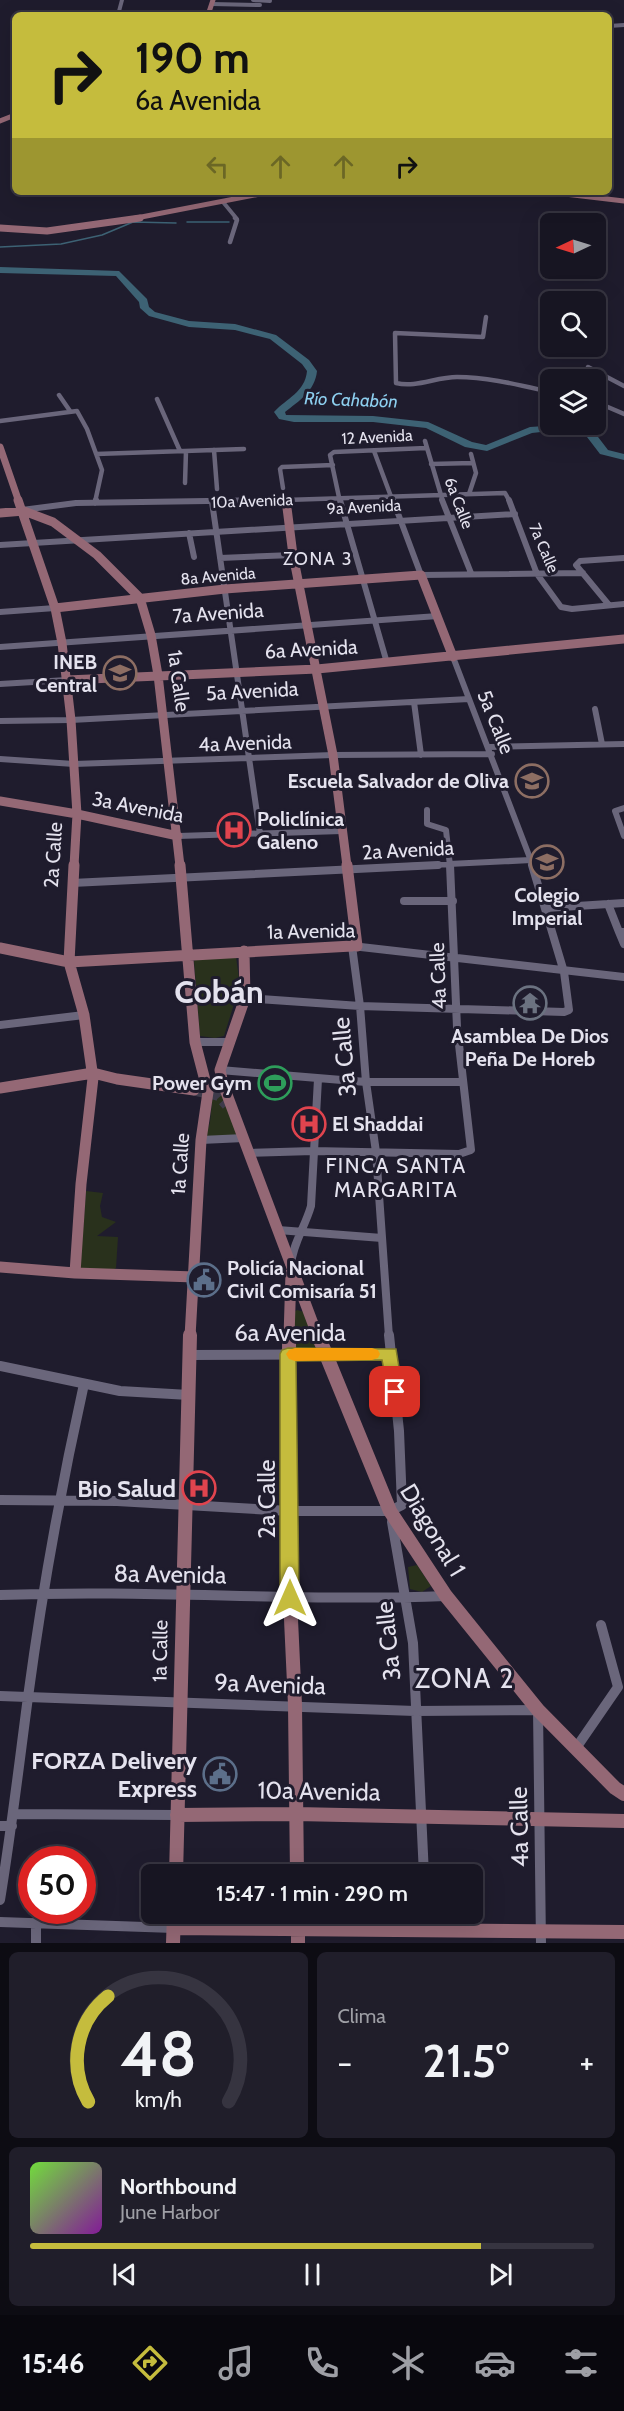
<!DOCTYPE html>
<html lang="es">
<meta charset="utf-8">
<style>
body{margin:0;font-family:Cabin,sans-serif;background:#201e2a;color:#f1f3f6;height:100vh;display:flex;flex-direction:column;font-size:22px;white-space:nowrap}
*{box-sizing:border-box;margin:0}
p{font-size:20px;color:#9e9fa5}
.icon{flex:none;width:33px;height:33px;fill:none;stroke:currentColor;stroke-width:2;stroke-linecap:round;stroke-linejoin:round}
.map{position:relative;height:1943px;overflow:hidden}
.panel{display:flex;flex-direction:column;gap:9px;padding:9px;background:#0d0c13;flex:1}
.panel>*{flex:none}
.hud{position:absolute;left:12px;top:12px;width:600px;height:183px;border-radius:9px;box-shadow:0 6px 24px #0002,0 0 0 2px #363440;background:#c5bc3d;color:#111;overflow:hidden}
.needle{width:39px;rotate:266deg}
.controls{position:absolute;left:540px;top:213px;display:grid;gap:12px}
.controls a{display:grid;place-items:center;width:66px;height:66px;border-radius:9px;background:#171522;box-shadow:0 6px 24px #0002,0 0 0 2px #363440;font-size:30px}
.speed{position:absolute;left:18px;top:1846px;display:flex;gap:12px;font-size:30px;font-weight:700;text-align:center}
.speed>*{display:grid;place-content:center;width:78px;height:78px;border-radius:50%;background:#171522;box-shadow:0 6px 24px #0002,0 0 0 2px #363440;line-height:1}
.speed .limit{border:9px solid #d22;background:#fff;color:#111}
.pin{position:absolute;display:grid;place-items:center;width:51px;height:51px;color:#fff;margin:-26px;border-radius:12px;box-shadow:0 3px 9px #0006}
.me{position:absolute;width:66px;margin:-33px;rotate:0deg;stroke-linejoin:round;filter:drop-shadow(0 0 4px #0008)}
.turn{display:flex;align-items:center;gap:21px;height:126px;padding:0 24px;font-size:27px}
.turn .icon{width:78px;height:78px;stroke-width:2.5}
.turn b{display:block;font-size:42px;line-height:51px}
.lanes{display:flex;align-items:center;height:57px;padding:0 24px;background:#0003;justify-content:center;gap:30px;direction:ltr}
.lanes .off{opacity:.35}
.big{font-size:45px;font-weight:600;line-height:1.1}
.panel .tile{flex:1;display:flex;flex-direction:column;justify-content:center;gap:9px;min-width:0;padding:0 21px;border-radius:9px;background:#201e2a}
.panel .dial{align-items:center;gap:0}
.dial svg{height:156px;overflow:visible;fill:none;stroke:#363440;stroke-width:7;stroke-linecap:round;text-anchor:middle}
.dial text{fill:#f1f3f6;stroke:none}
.song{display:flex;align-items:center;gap:18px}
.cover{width:72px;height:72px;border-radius:9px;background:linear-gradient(135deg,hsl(100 70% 55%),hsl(290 70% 35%))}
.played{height:6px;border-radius:3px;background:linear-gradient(90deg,#c5bc3d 80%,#363440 80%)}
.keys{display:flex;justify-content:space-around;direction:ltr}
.heat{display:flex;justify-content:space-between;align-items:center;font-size:33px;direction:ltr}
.panel .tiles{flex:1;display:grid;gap:9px;grid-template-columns:1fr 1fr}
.tile:last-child{grid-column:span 2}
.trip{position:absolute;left:141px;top:1864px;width:342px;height:60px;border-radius:9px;background:#171522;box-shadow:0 6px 24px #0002,0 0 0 2px #363440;font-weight:600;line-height:60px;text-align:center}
.tab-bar{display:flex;height:96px;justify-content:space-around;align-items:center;background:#09080e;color:#9e9fa5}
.tab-bar .icon{width:42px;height:42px}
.tab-bar .selected{color:#c5bc3d}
.tab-bar b{font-size:27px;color:#f1f3f6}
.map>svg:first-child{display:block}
</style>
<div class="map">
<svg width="624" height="1943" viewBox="0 0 624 1943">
<rect width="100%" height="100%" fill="#1f1c2d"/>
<path fill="#29311c" d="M 236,957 L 240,985 L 224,1036 L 215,1038 L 200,1036 L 194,961 L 198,958 Z
M 213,1092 L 225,1097 L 240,1135 L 205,1137 L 210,1122 Z
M 86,1191 L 103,1193 L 100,1206 L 102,1217 L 116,1222 L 97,1236 L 118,1237 L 116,1268 L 113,1270 L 80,1270 Z
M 297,1310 L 304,1312 L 316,1342 L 315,1349 L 294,1350 L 294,1312 Z
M 417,1565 L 431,1586 L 422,1592 L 410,1589 L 408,1567 Z"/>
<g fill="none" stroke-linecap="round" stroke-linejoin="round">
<path stroke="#3d6274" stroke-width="1.5" d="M 187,222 L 229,222
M 0,247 L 61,244 L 102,235 L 133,222 L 176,223"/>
<path fill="#3d6274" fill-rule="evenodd" d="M 0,267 L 119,271 L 147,299 L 149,307 L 155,312 L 189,321 L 235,324 L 276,335 L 309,360 L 317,371 C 315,391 299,401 285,412 L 286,415 L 373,416 L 428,422 L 472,442 L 486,445 L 530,427 L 575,424 L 586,427 L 595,433 L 608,450 L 624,454 L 624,460 L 600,454 L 587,437 L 579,431 L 568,429 L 532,433 L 487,451 L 465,447 L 426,428 L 373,422 L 294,422 L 279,419 L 274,412 C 287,398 305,392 307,371 L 302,364 L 270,339 L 235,330 L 189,327 L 149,316 L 140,308 L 139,302 L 116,276 L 0,273 Z"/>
<path stroke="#3d3a4a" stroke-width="11" stroke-dasharray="11 5" stroke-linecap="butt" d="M 194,1090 L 218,1095 L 227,1105"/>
<path stroke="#6a667b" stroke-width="4" d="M 253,0 L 270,1
M 212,4 L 260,5
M 118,15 L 122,0
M 609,26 L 624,25
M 223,202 L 237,219"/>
<path stroke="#6a667b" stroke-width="4.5" d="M 230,242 L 237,220 L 235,218
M 486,317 L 483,337 L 395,333 L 396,383 C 416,388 436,377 457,377 C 488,377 519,385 550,392
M 588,367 L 624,386
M 59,395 L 70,411
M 157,399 L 180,451
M 596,402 L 624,414
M 0,421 L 77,411 L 87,429 L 102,470 L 95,502
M 425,441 L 443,502
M 214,450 L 217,489
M 374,451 L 393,502
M 96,454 L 244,449
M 431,464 L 473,463
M 185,483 L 186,451
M 283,488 L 280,469 L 282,467 L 333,465
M 469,494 L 476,473 L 471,454
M 220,502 L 505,493 L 510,502
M 340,502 L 330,455 L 334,452 L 426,448"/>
<path stroke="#6a667b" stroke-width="6" d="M 340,500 L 387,663
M 393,500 L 421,575 L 583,573
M 442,500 L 471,573
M 509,500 L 537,574 L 561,607 L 572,609 L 624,604
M 212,502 L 260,834
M 95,503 L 96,500
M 22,510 L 76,503 L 269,500
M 189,533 L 194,557
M 0,545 L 515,514
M 220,558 L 293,555
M 609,605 L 576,565 L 580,561 L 624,558
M 0,612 L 55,608
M 0,647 L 438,616
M 453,657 L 533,866
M 0,684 L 67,680
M 414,702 L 421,755
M 595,709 L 602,744
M 0,721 L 71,720 L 469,699
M 490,747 L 624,744
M 0,759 L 74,764 L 333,755 L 492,754
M 624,808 L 615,811 L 624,836
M 427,810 L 427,824 L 446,830 L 450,866
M 178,836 L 342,831
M 408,866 L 531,860"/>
<path stroke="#6a667b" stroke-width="8" d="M 72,883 L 438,865
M 404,901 L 453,901
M 608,904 L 619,932 L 624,932
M 546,908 L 624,903
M 619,932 L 624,944
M 245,998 L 360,1006 L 564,1012 L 569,1010 L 564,972 L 532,865
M 0,1025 L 84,1015
M 195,1042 L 230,1042
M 220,1070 L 366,1082 L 462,1082
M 201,1140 L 244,1138
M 249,1153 L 313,1151 L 459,1154 L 471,1150 L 457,1027 L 450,865
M 278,1230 L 382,1238
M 291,1264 C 293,1243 305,1227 311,1206 L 318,1079
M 389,1337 L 376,1152 L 366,1082 L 360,1006 L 352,946 L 624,977"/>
<path stroke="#6a667b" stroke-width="10" d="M 189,1355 L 390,1354
M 0,1366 L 120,1391 L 189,1395
M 0,1500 L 117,1501 L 290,1511 L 390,1511 L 402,1505 L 399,1431 L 389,1335
M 392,1522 L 413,1643 L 424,1875
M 0,1595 C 149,1589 297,1602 446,1596
M 0,1696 L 415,1711 L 538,1710 L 541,1943
M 576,1748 L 618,1687 L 601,1625
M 14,1814 L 177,1815
M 0,1826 L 12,1826
M 0,1900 C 11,1833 19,1765 28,1697 C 42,1593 61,1487 84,1384
M 424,1914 L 425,1932
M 0,1922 L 174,1928
M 36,1924 L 36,1943"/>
<path stroke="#946875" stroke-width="5" d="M 208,15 L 213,0
M 0,121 L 15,115
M 548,192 L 624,201
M 131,219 L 270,192"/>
<path stroke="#946875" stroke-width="7" d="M 0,228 L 47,231 L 140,218
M 0,447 L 19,502"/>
<path stroke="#946875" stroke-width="9" d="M 18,500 L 55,608 L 62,643 L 71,720 L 77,814 L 74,866
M 286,500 L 293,555 L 333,755 L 347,866
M 0,513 L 24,511 L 53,522 L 97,555 L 140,598 L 151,635 L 158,675 L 180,866
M 55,608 L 225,589 L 421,575 L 453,657
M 67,680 L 317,669 L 624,639
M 0,801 L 77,814 L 178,836"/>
<path stroke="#946875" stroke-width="11" d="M 74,865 L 69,962 L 84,1015 L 93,1078 L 81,1184 L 75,1273
M 180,865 L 195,1042 L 208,1092 L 201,1140 L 190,1337
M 347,865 L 357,946
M 0,948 L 69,962 L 352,946
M 244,951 L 245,998 L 220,1070 L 223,1084 L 318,1337
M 0,1088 L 93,1073 L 117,1079 L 194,1090
M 0,1267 L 75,1273 L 195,1277
M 289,1337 L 291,1273"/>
<path stroke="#946875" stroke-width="14" d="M 289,1335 L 290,1598 L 295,1705 L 297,1875
M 318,1335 L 390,1511 L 446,1596 L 538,1710 L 615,1788 L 624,1794
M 177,1815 L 296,1814 L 624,1821
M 176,1875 L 190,1335
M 298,1914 L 298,1943
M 174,1928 L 624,1932
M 173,1943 L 174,1914"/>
</g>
<path fill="#c5bc3d" stroke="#807a28" stroke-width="1.5" d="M 288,1348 L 396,1349 L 403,1392 L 401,1397 L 395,1399 L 389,1397 L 382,1360 L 296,1361 L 299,1598 L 296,1603 L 290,1606 L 283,1603 L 280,1598 L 280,1354 L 282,1350 Z"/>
<path fill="#f59e0b" d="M 295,1348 L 372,1348 L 378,1350 L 380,1354 L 378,1358 L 372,1360 L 295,1361 L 289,1359 L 286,1354 L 289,1350 Z"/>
<defs>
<g id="school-ring" transform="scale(1.725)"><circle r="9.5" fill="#1f1c2d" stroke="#8d6e63" stroke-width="1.5"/><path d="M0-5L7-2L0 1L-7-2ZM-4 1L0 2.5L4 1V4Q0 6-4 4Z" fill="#8d6e63"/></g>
<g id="hospital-ring" transform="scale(1.725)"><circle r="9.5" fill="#1f1c2d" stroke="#e0444e" stroke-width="1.5"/><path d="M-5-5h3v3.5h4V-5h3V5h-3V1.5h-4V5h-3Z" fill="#e0444e"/></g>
<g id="temple-ring" transform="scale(1.725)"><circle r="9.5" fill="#1f1c2d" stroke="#6b7280" stroke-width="1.5"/><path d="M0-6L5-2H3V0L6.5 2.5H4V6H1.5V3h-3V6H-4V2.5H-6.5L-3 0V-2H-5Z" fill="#6b7280"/></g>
<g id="stadium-ring" transform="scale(1.725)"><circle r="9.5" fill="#1f1c2d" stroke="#2e9e5b" stroke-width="1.5"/><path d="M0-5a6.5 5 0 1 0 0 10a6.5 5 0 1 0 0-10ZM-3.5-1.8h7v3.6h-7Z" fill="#2e9e5b"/></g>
<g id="civic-ring" transform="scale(1.725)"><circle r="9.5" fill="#1f1c2d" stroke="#5c6f8a" stroke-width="1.5"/><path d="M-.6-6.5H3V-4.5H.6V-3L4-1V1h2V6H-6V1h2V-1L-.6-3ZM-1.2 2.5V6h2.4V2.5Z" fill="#5c6f8a"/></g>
</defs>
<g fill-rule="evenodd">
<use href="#school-ring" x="120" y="673"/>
<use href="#school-ring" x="532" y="781"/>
<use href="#hospital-ring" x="234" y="830"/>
<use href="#school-ring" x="547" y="862"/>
<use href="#temple-ring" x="530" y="1003"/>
<use href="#stadium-ring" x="275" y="1083"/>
<use href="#hospital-ring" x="309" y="1124"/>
<use href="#civic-ring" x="204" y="1280"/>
<use href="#hospital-ring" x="199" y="1488"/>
<use href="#civic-ring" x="220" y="1774"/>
</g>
<g text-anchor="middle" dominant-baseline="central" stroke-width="6" stroke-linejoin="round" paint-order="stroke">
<g font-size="16" fill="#e4e2ee" stroke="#1f1c2d">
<text transform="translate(377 437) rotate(-3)">12 Avenida</text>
<text transform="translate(252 501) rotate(-2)">10a Avenida</text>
<text transform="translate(459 503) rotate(69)">6a Calle</text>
<text transform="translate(364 507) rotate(-3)">9a Avenida</text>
<text transform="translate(544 548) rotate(67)">7a Calle</text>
<text transform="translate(218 576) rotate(-5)">8a Avenida</text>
</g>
<g font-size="18" font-style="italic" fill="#8dcfef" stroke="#1f1c2d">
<text transform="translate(351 400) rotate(2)">Río Cahabón</text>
</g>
<g font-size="18" letter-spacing="1.5" fill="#e4e2ee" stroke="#1f1c2d">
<text x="318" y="559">ZONA 3</text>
</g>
<g font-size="20" fill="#e4e2ee" stroke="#1f1c2d">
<text transform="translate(218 613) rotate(-4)">7a Avenida</text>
<text transform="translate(311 649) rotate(-3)">6a Avenida</text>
<text transform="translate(179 681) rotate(82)">1a Calle</text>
<text transform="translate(252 691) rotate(-3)">5a Avenida</text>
<text transform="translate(496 722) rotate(68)">5a Calle</text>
<text transform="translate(245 743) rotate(-2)">4a Avenida</text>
<text transform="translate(138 807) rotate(11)">3a Avenida</text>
<text transform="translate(408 850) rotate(-3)">2a Avenida</text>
<text transform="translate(53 855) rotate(-86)">2a Calle</text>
<text transform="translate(311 931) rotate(-1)">1a Avenida</text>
<text transform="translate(438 976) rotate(-92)">4a Calle</text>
<text transform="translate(180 1164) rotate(-86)">1a Calle</text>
<text transform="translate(160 1651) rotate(-89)">1a Calle</text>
</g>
<g font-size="20" font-weight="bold" fill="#e4e2ee" stroke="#1f1c2d" text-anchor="end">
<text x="97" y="662">INEB<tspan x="97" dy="23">Central</tspan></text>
<text x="509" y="781">Escuela Salvador de Oliva</text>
<text x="257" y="819" text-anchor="start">Policlínica<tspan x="257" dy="23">Galeno</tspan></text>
<text x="547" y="895" text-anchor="middle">Colegio<tspan x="547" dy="23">Imperial</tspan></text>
<text x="530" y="1036" text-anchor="middle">Asamblea De Dios<tspan x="530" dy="23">Peña De Horeb</tspan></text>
<text x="252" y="1083">Power Gym</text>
<text x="332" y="1124" text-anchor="start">El Shaddai</text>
<text x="227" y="1268" text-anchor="start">Policía Nacional<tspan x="227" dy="23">Civil Comisaría 51</tspan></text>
</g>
<g font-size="21" letter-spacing="1.5" fill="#e4e2ee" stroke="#1f1c2d">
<text x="396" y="1165">FINCA SANTA<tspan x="396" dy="24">MARGARITA</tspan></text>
</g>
<g font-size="24" fill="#e4e2ee" stroke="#1f1c2d">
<text transform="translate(344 1057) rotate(-95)">3a Calle</text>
<text x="290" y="1332">6a Avenida</text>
<text transform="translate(266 1499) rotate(-90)">2a Calle</text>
<text transform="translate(433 1530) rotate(59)">Diagonal 1</text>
<text transform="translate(170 1574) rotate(1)">8a Avenida</text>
<text transform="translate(388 1641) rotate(-96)">3a Calle</text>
<text transform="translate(270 1684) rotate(2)">9a Avenida</text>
<text transform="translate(319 1791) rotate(1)">10a Avenida</text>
<text transform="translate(519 1827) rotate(-91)">4a Calle</text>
</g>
<g font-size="24" font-weight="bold" fill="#e4e2ee" stroke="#1f1c2d" text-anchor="end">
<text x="176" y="1488">Bio Salud</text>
<text x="197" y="1760">FORZA Delivery<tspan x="197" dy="28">Express</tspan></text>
</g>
<g font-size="27" letter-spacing="1.5" fill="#e4e2ee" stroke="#1f1c2d">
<text x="465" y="1678">ZONA 2</text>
</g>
<g font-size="32" font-weight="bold" fill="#e4e2ee" stroke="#1f1c2d">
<text x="219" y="991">Cobán</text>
</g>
</g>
</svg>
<div class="controls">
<a><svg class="needle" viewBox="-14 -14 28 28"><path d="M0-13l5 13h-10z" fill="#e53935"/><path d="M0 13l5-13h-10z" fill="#9e9fa5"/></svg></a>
<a><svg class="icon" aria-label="search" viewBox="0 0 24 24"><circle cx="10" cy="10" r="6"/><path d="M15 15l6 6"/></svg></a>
<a><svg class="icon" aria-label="layers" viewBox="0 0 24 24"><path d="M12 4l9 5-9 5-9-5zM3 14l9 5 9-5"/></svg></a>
</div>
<div class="speed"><div class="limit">50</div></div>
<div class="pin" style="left:395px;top:1392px;background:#d93025"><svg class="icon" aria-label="arrive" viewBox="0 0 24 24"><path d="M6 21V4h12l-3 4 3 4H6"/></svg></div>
<svg class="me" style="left:290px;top:1598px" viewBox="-20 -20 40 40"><path d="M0-17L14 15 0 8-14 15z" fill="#c5bc3d" stroke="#fff" stroke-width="4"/></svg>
<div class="trip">15:47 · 1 min · 290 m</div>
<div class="hud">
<div class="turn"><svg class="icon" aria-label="right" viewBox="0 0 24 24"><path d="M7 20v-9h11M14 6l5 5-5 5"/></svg><div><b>190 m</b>6a Avenida</div></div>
<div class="lanes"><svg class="icon off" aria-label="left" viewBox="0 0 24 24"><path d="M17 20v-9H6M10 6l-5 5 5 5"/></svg><svg class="icon off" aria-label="ahead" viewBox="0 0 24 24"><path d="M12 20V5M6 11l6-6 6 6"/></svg><svg class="icon off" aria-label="ahead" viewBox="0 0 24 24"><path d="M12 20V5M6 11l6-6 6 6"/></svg><svg class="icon" aria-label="right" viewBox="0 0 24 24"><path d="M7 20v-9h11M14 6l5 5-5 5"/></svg></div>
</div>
</div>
<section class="panel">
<div class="tiles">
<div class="tile dial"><svg viewBox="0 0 100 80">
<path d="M14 69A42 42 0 1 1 86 69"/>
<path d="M14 69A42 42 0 0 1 24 15" stroke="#c5bc3d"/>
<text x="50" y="56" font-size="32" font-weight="700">48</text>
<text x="50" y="72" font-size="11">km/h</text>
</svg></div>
<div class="tile"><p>Clima</p>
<div class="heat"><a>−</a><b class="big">21.5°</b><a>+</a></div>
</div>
<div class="tile">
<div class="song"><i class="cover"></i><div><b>Northbound</b><p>June Harbor</p></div></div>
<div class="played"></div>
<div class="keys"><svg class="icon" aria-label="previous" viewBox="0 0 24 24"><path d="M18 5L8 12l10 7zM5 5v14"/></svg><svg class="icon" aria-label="pause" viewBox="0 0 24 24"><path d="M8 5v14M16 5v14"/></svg><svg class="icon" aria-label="next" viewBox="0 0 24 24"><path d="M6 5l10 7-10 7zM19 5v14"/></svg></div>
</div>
</div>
</section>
<nav class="tab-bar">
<b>15:46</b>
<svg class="icon selected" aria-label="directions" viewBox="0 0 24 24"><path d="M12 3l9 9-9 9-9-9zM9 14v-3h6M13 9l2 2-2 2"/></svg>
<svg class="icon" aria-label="music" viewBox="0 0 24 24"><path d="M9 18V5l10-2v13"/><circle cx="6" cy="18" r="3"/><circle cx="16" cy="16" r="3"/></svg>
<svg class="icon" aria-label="phone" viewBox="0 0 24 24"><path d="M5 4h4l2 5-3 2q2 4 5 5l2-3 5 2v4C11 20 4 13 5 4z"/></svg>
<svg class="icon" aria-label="climate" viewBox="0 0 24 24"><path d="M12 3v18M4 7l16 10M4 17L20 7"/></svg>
<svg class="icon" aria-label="car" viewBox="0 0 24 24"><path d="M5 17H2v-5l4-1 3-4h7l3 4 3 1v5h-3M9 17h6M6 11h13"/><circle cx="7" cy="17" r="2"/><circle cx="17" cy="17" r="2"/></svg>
<svg class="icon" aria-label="filters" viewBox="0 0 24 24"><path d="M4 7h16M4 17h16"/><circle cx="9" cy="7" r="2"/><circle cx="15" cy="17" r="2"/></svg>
</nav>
